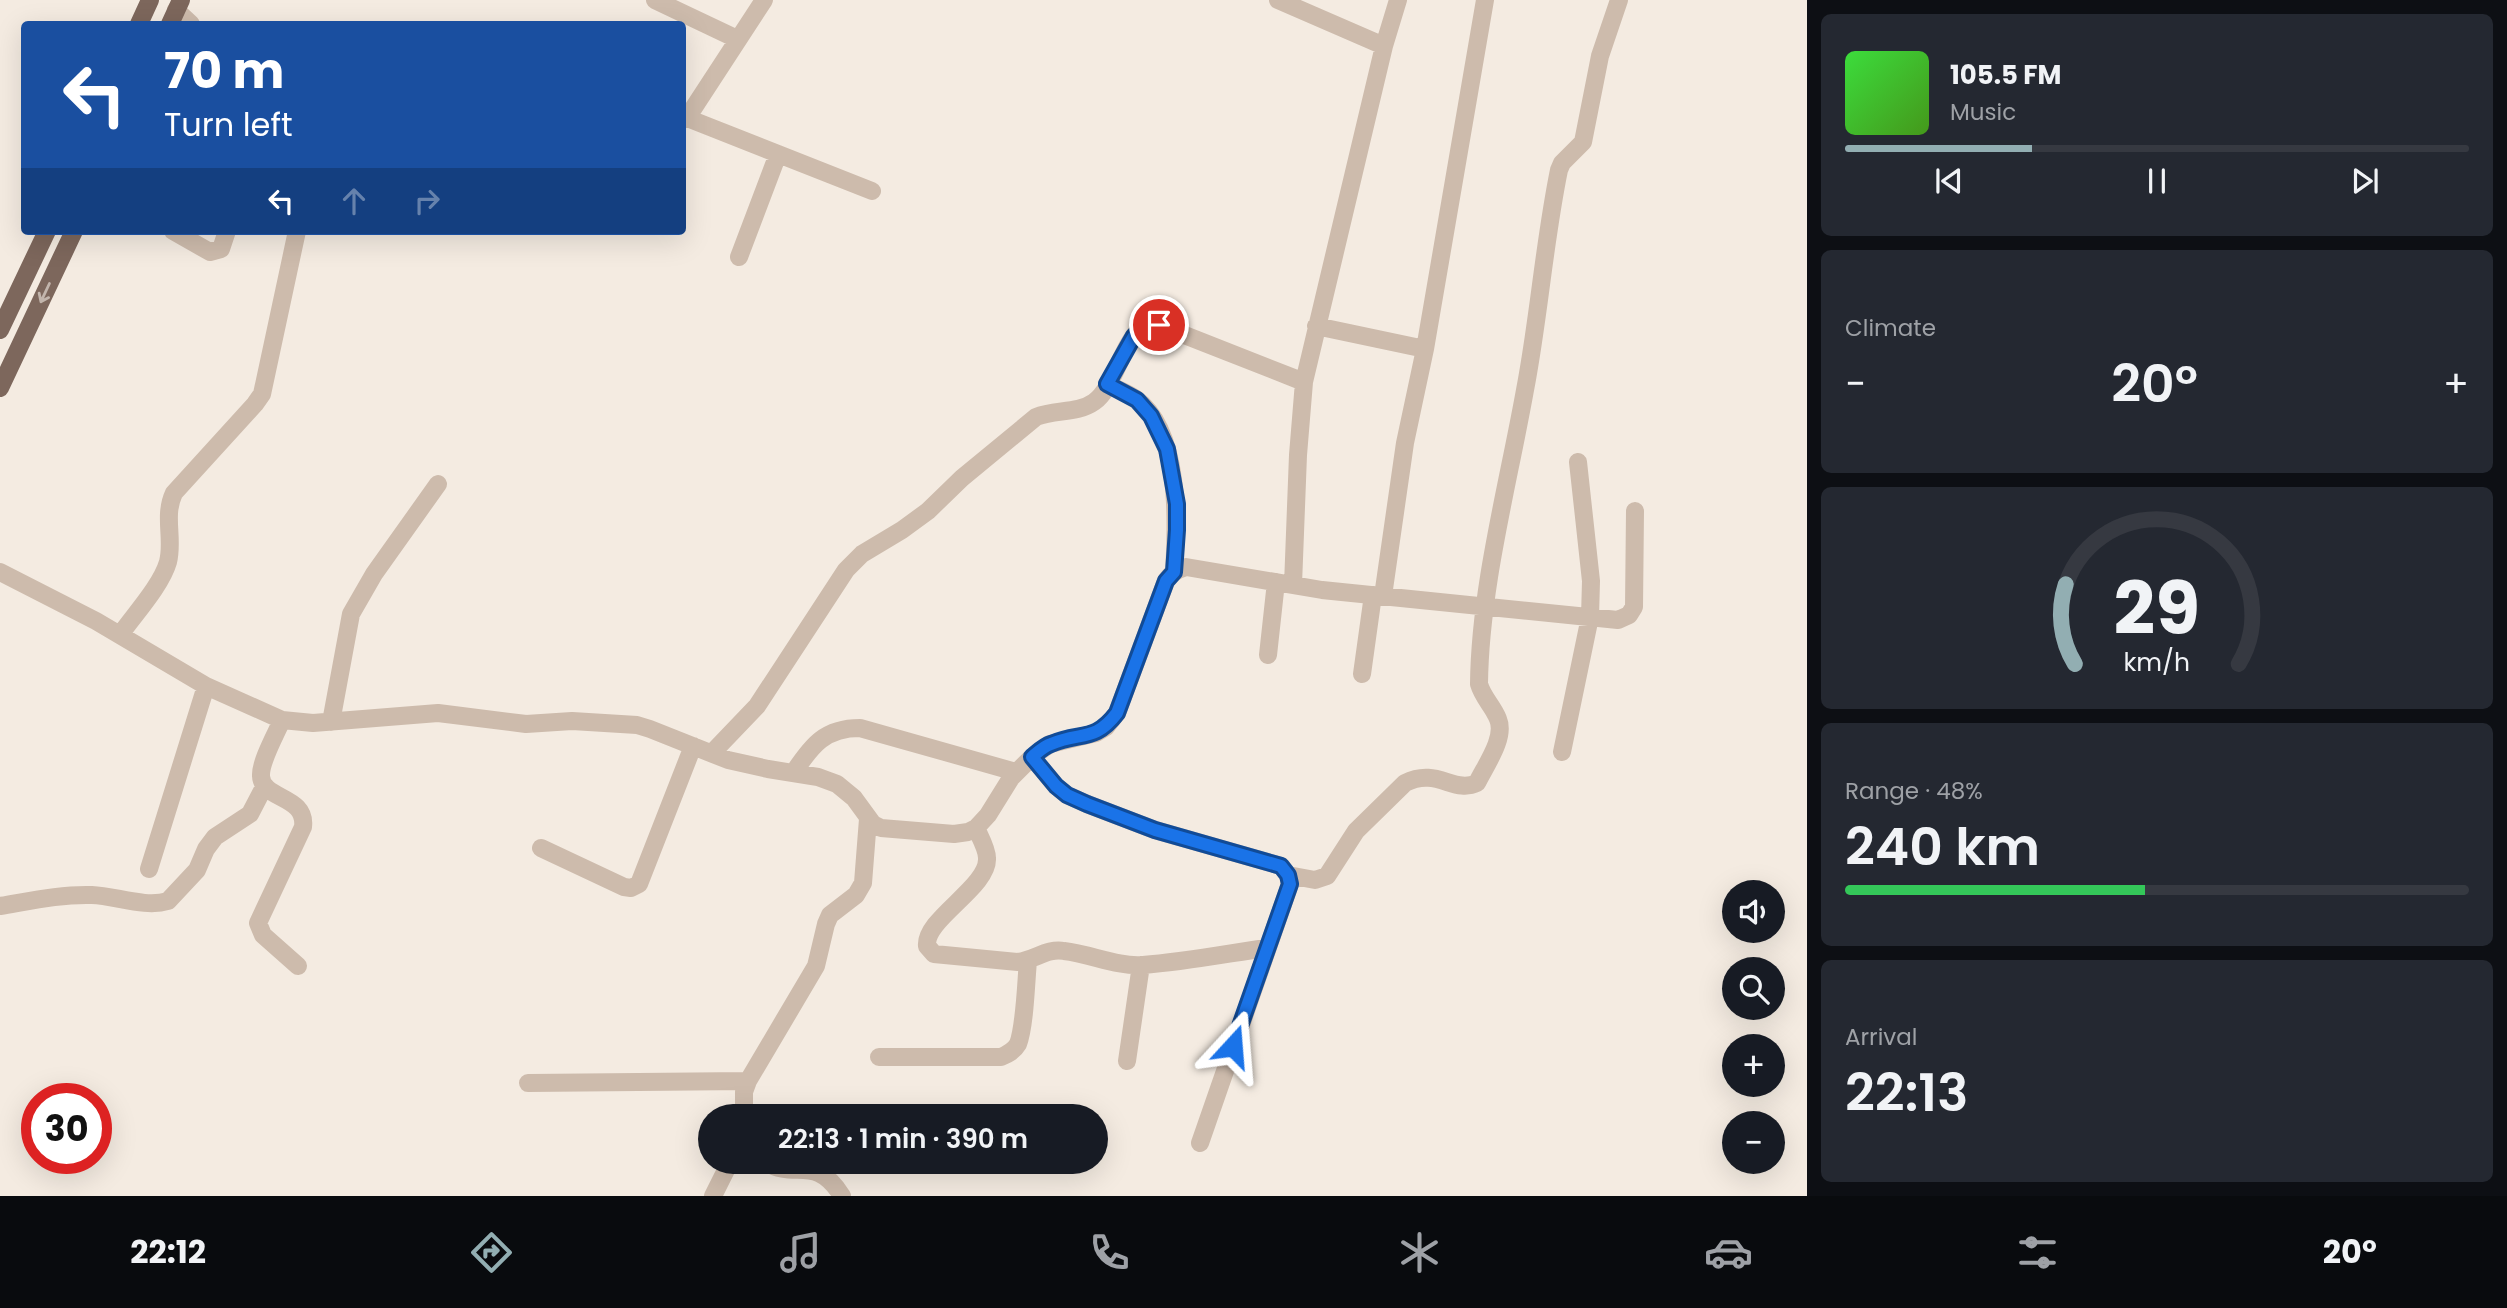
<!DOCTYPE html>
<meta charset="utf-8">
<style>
body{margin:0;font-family:Poppins,sans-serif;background:#242831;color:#f1f3f6;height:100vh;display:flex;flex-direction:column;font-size:26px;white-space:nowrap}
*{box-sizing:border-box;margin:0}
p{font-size:23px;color:#9ea1a6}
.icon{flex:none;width:38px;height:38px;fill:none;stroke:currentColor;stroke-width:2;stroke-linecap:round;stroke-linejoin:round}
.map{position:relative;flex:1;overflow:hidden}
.sheet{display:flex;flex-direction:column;gap:14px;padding:14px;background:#0d0f14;width:700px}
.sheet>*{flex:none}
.hud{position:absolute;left:21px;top:21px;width:665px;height:214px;border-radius:7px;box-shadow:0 7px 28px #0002;background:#1a4fa0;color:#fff;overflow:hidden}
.controls{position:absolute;left:1722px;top:880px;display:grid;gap:14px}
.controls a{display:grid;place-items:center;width:63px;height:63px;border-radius:50%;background:#171b24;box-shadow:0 7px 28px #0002;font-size:35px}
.speed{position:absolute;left:21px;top:1083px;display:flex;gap:14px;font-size:35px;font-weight:700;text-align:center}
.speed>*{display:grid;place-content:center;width:91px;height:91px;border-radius:50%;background:#171b24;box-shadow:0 7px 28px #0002;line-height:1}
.speed .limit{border:10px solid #d22;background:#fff;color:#111}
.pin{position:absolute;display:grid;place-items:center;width:60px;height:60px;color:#fff;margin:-30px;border:4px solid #fff;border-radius:50%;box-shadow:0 2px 7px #0007}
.me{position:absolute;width:77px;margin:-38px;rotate:19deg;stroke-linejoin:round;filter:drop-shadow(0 0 5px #0008)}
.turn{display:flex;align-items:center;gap:24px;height:147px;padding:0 28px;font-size:32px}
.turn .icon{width:91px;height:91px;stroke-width:2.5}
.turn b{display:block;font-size:49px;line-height:60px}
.lanes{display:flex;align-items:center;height:66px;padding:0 28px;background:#0003;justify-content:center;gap:35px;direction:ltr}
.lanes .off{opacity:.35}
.big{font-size:52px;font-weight:600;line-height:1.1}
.sheet .card{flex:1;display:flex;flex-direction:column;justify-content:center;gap:10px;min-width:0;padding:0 24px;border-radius:10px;background:#242831}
.sheet .dial{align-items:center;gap:0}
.dial svg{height:182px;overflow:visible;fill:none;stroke:#363941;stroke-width:7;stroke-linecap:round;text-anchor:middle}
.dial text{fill:#f1f3f6;stroke:none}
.song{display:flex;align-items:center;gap:21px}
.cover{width:84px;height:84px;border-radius:10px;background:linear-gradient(135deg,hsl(120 70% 55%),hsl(100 70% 35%))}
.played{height:7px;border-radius:4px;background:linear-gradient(90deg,#92aeb2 30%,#363941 30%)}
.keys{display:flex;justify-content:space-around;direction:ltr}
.heat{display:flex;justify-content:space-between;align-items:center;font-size:38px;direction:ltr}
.charge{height:10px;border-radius:5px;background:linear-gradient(90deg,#34c759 48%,#363941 0)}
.trip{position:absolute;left:698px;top:1104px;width:410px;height:70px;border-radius:35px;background:#171b24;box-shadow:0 7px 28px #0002;font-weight:600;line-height:70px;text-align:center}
.dock{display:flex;height:112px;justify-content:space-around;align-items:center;background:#090b0e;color:#9ea1a6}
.dock .icon{width:49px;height:49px}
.dock .on{color:#92aeb2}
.dock b{font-size:32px;color:#f1f3f6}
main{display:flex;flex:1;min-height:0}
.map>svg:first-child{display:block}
</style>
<main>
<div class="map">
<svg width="1807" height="1196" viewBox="0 0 1807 1196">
<rect width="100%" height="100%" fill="#f4ebe1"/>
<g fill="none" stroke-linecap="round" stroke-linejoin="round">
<path stroke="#cdbbac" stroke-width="18" d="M 655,0 L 737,39
M 1278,0 L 1384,46
M 176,10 L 191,24
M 687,118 L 872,191
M 682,120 L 687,118 L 764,0
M 173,231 L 210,252 L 221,249 L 227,231
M 739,257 L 778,154
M 1316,326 L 1425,349
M 1107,384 C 1117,389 1128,393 1136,399 C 1181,432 1177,523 1174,572
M 0,572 L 96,621 L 206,686 L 282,720 L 313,723 L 438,713 L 526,724 L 572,721 L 637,725 L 650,729 L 728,760 L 768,769 L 818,777 L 837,784 L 854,798 L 873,824 L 881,828 L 954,834 L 968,832 L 976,828 L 988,815 L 1011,778 L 1032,757 L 1050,744 L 1096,733 L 1106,727 L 1117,713 L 1166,581 C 1171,573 1177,570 1186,567 L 1322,590 L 1618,620 L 1629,615 L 1634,607 L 1635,511
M 1293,585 L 1298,455 L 1304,382 L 1384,46 L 1398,0
M 1383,596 L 1405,443 L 1425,349 L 1485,0
M 120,635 C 134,615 161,586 168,562 C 174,539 163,516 174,493 L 255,404 L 262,394 L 297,231
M 1268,655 L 1276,582
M 1362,674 L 1373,595
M 282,720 C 276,734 260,762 261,776 C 262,800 307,795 303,827 L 258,923 L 263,935 L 298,966
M 331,722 L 351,614 L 374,574 L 438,484
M 1562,752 L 1590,617 L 1591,581 L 1578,462
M 712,753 L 757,706 L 846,570 L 862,554 L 902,530 L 928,511 L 962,478 L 1036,417 C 1055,409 1077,414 1094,402 C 1116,386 1121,341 1146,324 L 1159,325 L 1304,382
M 1032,757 L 1056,786 L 1067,795 L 1087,804 L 1155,830 L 1281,866 L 1288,875 L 1290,884 L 1200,1143
M 794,772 C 812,745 825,728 860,728 L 1016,772
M 976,828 C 980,837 987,849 987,858 C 989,887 924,919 927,946 L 934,954 L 1018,962 C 1035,960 1047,948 1064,951 C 1091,954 1117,967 1143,965 C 1184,962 1225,954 1266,948
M 541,848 L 624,887 L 631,888 L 639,884 L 693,746
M 149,869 L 206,686
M 1288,875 L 1315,880 L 1327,876 L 1356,831 L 1405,783 C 1437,767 1454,794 1477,783 C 1485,766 1506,738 1498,719 C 1493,706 1483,698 1479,684 C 1480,588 1508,485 1525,390 C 1539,317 1544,243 1559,170 L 1562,163 L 1583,142 L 1600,56 L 1619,0
M 0,906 C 30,901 61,894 92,895 C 116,896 145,908 168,901 L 197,870 L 206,849 L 215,837 L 250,814 L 264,787
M 879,1057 L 1001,1057 C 1008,1054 1014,1051 1018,1044 C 1025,1026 1026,981 1028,961
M 1127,1061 L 1141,965
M 528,1083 L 748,1081
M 744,1116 L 744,1092 L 748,1081 L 816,966 L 826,924 L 830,915 L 856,895 L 863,883 L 868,819
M 766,1162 C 795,1181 815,1153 842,1196
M 713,1196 L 730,1162"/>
<path stroke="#7d675c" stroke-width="18" d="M 139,24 L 150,0
M 170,24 L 181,0
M 0,330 L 47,231
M 0,388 L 74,231"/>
</g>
<defs><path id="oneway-shaft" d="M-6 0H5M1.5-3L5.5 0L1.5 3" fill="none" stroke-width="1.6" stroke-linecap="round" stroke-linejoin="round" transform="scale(1.75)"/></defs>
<use stroke="#c2b5ac" href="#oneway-shaft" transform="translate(45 293) rotate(115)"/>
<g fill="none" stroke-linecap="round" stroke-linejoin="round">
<g stroke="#114b97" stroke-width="18">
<path id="route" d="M 1159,325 L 1146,324 L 1134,336 L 1107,384 L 1137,400 L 1151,416 L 1167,449 L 1177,504 L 1177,530 L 1174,572 L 1166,581 L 1117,713 C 1094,743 1081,731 1051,744 C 1044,746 1038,752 1032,757 L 1056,786 L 1067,795 L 1087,804 L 1155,830 L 1281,866 L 1288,875 L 1290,884 L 1233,1046"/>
</g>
<use href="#route" stroke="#1a73e8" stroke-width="12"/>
</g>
</svg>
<div class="controls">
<a><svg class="icon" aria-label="sound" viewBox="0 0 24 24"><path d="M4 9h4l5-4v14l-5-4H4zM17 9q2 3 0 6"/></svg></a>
<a><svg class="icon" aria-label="search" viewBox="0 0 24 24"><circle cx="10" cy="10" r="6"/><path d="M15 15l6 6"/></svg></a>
<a>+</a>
<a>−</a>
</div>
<div class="speed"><div class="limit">30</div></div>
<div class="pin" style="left:1159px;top:325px;background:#d93025"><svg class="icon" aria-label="arrive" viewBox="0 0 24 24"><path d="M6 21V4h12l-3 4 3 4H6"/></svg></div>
<svg class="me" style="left:1233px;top:1046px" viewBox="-20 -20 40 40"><path d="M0-17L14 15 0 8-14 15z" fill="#1a73e8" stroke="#fff" stroke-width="4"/></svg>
<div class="trip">22:13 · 1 min · 390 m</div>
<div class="hud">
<div class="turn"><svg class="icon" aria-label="left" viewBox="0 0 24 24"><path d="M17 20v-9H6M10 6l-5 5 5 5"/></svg><div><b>70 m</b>Turn left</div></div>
<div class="lanes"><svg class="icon" aria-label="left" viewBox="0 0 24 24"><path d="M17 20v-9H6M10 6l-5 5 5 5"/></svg><svg class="icon off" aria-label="ahead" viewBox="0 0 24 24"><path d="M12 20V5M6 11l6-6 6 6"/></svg><svg class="icon off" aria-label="right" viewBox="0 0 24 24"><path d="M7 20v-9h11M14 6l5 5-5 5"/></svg></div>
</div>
</div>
<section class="sheet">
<div class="card">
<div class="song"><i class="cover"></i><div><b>105.5 FM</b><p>Music</p></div></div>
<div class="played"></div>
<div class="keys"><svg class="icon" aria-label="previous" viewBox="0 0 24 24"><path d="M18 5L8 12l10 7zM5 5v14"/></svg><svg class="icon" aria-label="pause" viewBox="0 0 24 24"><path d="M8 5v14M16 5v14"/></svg><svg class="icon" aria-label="next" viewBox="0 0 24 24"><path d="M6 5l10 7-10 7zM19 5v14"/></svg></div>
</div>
<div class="card"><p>Climate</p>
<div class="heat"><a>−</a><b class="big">20°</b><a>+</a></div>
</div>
<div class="card dial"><svg viewBox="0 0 100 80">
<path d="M14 69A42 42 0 1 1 86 69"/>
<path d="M14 69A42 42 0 0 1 10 34" stroke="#92aeb2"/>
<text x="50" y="56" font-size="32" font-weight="700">29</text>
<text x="50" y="72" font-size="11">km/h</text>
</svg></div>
<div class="card"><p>Range · 48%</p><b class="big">240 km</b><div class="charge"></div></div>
<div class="card"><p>Arrival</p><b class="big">22:13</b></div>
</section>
</main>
<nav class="dock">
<b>22:12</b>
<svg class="icon on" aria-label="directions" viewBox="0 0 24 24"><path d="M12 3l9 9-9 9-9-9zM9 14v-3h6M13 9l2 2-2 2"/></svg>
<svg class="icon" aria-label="music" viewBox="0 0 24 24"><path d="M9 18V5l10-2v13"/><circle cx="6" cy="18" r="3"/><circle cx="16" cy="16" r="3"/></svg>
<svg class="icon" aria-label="phone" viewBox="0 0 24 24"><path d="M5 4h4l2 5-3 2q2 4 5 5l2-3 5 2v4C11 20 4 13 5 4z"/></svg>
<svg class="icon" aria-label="climate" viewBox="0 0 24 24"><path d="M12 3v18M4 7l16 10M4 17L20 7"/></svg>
<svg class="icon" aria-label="car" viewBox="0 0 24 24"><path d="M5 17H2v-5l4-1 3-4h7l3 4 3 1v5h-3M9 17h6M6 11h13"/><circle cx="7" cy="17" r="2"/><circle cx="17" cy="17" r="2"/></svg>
<svg class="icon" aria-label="filters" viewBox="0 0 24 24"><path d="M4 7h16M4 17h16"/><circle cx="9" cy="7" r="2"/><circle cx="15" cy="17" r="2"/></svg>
<b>20°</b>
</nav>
